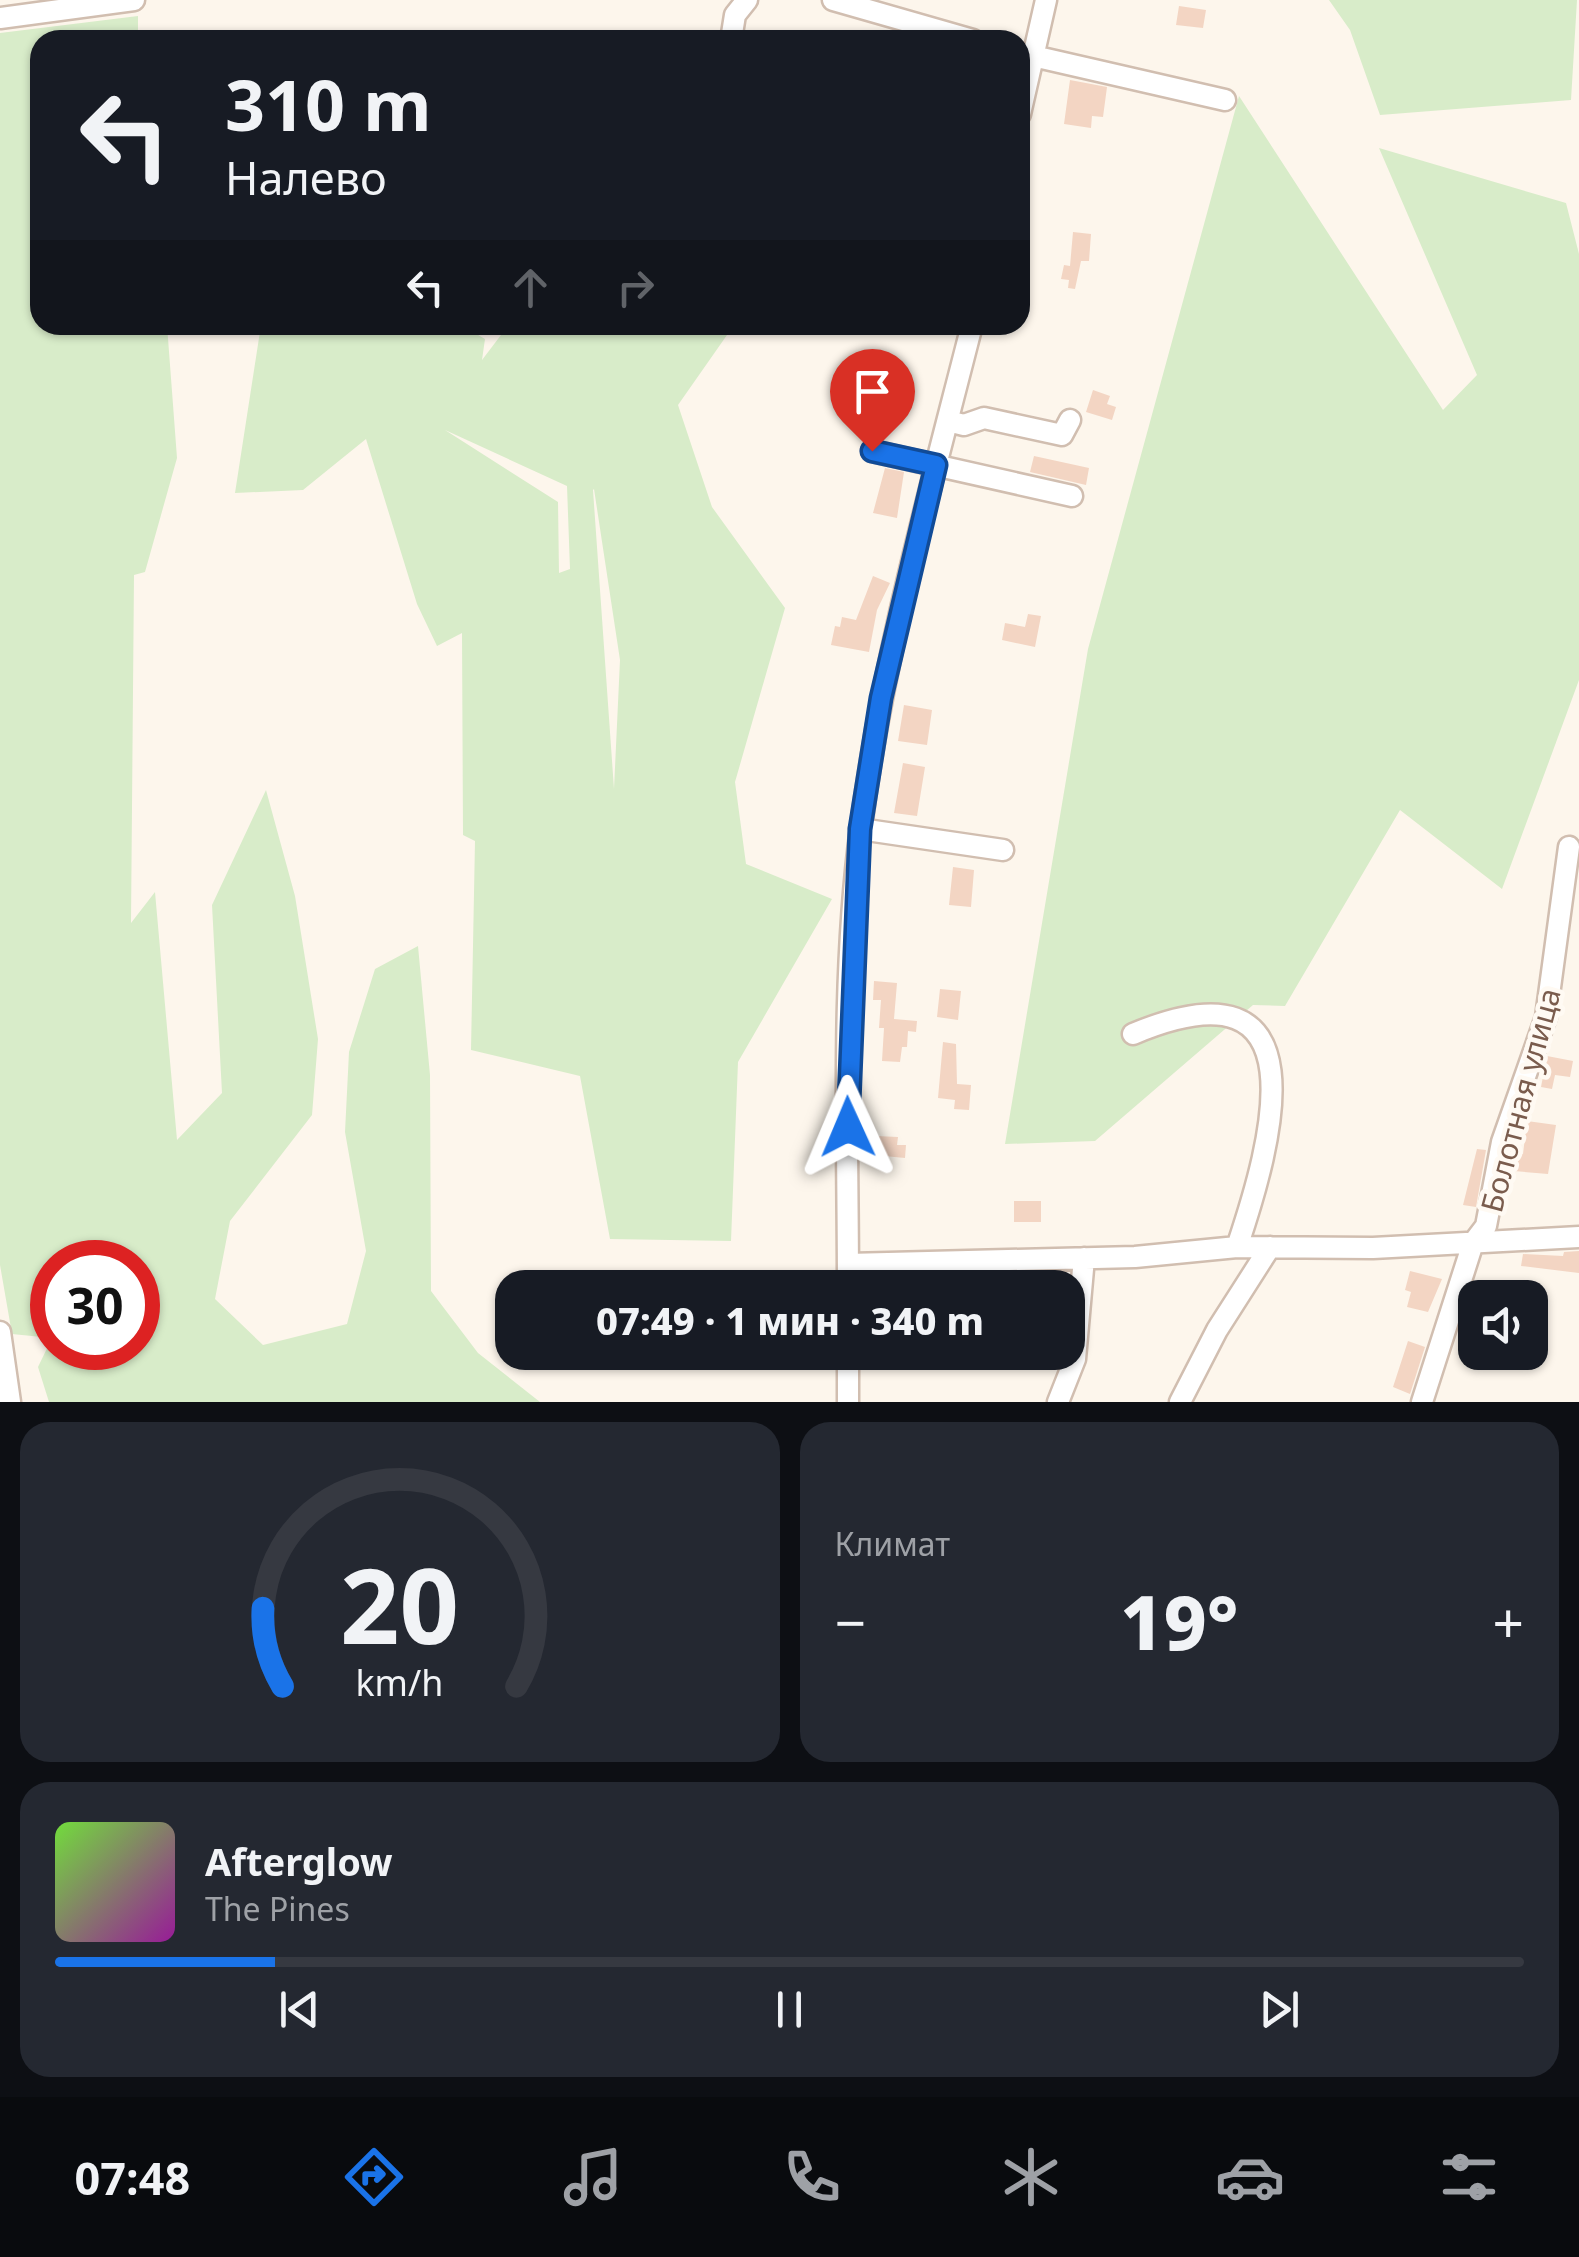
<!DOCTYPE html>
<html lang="ru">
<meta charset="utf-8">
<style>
body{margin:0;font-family:"Noto Sans",sans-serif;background:#242831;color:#f1f3f6;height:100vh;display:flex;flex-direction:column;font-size:38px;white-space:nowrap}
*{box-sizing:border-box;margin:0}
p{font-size:32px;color:#9ea1a6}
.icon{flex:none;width:55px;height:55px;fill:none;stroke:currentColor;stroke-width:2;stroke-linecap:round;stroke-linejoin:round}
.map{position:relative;height:1402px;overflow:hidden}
.panel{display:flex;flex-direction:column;gap:20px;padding:20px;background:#0d0f14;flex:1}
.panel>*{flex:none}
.hud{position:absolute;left:30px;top:30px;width:1000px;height:305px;border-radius:30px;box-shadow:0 2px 8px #0004;background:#171b24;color:#f1f3f6;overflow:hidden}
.controls{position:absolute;left:1458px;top:1280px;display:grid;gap:20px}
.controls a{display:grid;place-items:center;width:90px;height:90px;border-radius:20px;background:#171b24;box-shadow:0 2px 8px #0004;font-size:50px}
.speed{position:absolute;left:30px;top:1240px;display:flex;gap:20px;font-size:50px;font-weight:700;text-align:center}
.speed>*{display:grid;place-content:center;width:130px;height:130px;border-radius:50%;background:#171b24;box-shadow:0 2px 8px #0004;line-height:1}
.speed .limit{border:15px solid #d22;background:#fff;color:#111}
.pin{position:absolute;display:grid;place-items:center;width:85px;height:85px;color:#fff;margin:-102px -42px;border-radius:50% 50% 50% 0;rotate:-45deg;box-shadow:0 0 10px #0007}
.pin .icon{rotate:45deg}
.me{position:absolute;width:110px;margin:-55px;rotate:359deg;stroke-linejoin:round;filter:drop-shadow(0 0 8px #0008)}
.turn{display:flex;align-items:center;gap:35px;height:210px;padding:0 30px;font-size:45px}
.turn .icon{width:130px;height:130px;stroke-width:2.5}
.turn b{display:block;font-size:70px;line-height:85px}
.lanes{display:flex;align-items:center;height:95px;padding:0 30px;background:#0003;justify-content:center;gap:50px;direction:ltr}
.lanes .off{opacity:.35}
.big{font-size:75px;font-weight:800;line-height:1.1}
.panel .widget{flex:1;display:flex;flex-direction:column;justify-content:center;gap:15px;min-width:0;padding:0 35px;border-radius:30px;background:#242831}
.panel .dial{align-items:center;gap:0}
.dial svg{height:260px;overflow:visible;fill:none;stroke:#363941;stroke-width:7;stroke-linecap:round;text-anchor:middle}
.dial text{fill:#f1f3f6;stroke:none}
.song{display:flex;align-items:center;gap:30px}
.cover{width:120px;height:120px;border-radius:15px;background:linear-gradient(135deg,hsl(100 70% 55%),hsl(300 70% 35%))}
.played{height:10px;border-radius:5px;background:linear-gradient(90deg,#1a73e8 15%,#363941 15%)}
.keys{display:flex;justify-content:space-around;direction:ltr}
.heat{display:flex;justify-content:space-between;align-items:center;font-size:55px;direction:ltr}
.panel .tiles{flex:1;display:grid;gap:20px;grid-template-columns:1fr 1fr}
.widget:last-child{grid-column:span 2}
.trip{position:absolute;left:495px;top:1270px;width:590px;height:100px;border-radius:30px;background:#171b24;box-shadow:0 2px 8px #0004;font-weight:800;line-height:100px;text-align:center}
.tabs{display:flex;height:160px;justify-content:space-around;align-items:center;background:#090b0e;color:#9ea1a6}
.tabs .icon{width:70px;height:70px}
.tabs .active{color:#1a73e8}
.tabs b{font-size:45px;color:#f1f3f6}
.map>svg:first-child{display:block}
</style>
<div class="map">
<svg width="1579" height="1402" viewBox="0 0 1579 1402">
<rect width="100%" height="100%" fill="#fdf6ec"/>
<path fill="#d8ecc9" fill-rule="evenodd" d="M 1329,0 L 1577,0 L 1571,100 L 1380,115 L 1350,30 Z
M 138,16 L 138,40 L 40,40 L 40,325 L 167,325 L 177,458 L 145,572 L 134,575 L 131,923 L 155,892 L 177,1140 L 222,1093 L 212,905 L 266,790 L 295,896 L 318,1039 L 312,1115 L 230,1221 L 215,1299 L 263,1345 L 347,1324 L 366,1251 L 345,1132 L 349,1052 L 375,969 L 418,946 L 430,1075 L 431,1291 L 478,1353 L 540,1402 L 49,1402 L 38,1367 L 52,1338 L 12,1334 L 0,1265 L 0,33 ZM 52,1262 L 138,1262 L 138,1348 L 52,1348 Z
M 1239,96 L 1443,410 L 1477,375 L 1379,148 L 1566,203 L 1579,254 L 1579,680 L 1502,889 L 1400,810 L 1285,1006 L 1253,1005 L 1095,1141 L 1005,1144 L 1088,649 Z
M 261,325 L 461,325 L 485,339 L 482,360 L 501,335 L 492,325 L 734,325 L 678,405 L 712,507 L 785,608 L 735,782 L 746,864 L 832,899 L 738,1062 L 731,1241 L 610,1239 L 580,1076 L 471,1050 L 475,841 L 463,835 L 462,633 L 437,646 L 417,604 L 366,439 L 303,490 L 235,493 ZM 445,430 L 567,486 L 570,569 L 559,573 L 558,502 ZM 594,489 L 620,660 L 614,789 L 593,490 Z"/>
<path fill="#f3d5c3" d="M 1179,6 L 1206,10 L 1203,28 L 1176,25 Z
M 1070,80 L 1107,87 L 1103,117 L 1092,116 L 1091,128 L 1064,124 Z
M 1073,232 L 1091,234 L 1089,261 L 1081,261 L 1075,289 L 1068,288 L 1069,280 L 1061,279 L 1064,265 L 1070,266 Z
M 1093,390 L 1110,396 L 1107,404 L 1116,407 L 1112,420 L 1086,412 Z
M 1034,456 L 1089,468 L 1086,485 L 1030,472 Z
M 885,468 L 904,472 L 897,518 L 873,513 Z
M 873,576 L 890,583 L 877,610 L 869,652 L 831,645 L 835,626 L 840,627 L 842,617 L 856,620 Z
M 1028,614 L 1041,616 L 1035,647 L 1002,640 L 1005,623 L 1025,627 Z
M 904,705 L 932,710 L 927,745 L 898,741 Z
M 903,763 L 925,767 L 917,816 L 894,813 Z
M 953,867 L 974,870 L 971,907 L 949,905 Z
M 874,981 L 897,983 L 894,1019 L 917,1021 L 916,1032 L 908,1031 L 907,1047 L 902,1047 L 900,1062 L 882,1061 L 884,1028 L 879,1028 L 881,1000 L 873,1000 Z
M 940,989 L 961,991 L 958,1020 L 937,1017 Z
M 943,1042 L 956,1044 L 957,1084 L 971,1085 L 969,1110 L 954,1109 L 955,1100 L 938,1098 Z
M 1547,1056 L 1573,1061 L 1570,1077 L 1555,1075 L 1552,1089 L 1541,1087 Z
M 1527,1121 L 1556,1125 L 1548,1174 L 1514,1171 L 1516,1153 L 1523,1154 Z
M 876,1136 L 898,1137 L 897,1145 L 906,1145 L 905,1158 L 874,1155 Z
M 1477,1149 L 1486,1150 L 1476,1207 L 1463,1205 Z
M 1014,1201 L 1041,1201 L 1041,1222 L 1014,1222 Z
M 1579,1251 L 1579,1273 L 1521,1266 L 1523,1254 L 1563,1256 L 1564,1252 Z
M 1410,1271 L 1442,1279 L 1428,1312 L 1407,1307 L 1411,1292 L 1405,1290 Z
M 1408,1341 L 1425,1347 L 1410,1394 L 1393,1387 Z"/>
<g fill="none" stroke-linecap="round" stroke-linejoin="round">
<g stroke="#d1beb0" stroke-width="25">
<path id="minor" d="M 833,0 L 973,40
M 0,18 L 134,0
M 731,40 L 735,15 L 747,0
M 1020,53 L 1225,100
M 1020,114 L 1046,0
M 948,421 L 964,425 L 984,418 L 1062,435 L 1070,420
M 872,451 L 1072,496
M 860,829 L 1003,850
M 1133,1034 C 1326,953 1272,1143 1237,1247
M 848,1264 L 1135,1257 L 1237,1247 L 1373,1248 L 1579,1237
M 848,1288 C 848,1135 841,978 861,827 C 883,657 930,490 972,325
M 0,1332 L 10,1402
M 848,1352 L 848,1402
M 1058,1402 L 1075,1359 L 1084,1258
M 1180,1402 L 1217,1330 L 1270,1247
M 1422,1402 L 1473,1243 L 1486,1226 L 1502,1142 L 1546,1017 L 1569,847"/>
</g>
<use href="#minor" stroke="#fff" stroke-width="20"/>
</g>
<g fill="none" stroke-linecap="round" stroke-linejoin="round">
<g stroke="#114b97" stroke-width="25">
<path id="route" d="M 848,1127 L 860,829 L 881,698 L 936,465 L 872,451"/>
</g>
<use href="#route" stroke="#1a73e8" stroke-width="18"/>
</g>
<g text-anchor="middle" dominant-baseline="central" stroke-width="9" stroke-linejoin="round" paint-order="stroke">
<g font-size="30" fill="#7a5c4d" stroke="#fffaf3">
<text transform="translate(1520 1100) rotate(-75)">Болотная улица</text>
</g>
</g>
</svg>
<div class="controls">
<a><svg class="icon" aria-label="sound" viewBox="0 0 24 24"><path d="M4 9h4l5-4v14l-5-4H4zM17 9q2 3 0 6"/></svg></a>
</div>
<div class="speed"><div class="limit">30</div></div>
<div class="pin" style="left:872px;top:451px;background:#d93025"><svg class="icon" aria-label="arrive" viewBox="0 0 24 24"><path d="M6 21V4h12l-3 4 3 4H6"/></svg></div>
<svg class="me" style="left:848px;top:1127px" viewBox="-20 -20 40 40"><path d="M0-17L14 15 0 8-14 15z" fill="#1a73e8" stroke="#fff" stroke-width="4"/></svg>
<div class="trip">07:49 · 1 мин · 340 m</div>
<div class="hud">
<div class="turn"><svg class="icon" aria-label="left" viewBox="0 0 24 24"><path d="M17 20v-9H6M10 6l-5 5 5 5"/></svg><div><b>310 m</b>Налево</div></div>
<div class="lanes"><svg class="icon" aria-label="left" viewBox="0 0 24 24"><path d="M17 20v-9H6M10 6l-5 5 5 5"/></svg><svg class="icon off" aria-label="ahead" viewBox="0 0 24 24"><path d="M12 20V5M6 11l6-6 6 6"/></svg><svg class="icon off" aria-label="right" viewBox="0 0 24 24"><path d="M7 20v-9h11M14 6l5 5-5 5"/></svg></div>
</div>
</div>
<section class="panel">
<div class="tiles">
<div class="widget dial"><svg viewBox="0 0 100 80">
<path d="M14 69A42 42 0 1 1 86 69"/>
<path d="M14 69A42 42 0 0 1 8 45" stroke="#1a73e8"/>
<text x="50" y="56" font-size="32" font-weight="700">20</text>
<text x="50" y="72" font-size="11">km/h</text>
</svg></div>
<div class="widget"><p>Климат</p>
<div class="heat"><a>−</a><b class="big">19°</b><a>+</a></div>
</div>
<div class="widget">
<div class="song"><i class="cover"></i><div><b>Afterglow</b><p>The Pines</p></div></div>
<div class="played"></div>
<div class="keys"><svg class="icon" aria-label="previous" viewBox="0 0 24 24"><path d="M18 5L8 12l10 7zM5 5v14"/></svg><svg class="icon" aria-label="pause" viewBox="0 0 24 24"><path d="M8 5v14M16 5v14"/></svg><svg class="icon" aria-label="next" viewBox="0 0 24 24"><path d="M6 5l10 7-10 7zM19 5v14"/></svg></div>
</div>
</div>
</section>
<nav class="tabs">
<b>07:48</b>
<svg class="icon active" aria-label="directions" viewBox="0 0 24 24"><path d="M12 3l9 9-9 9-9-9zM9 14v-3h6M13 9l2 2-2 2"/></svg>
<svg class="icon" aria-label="music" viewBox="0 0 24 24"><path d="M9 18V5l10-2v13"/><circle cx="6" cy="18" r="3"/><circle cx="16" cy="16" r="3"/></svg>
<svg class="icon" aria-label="phone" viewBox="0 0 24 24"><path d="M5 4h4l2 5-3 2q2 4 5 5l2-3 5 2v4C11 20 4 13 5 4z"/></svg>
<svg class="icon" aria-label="climate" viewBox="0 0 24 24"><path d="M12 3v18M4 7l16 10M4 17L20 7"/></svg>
<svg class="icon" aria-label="car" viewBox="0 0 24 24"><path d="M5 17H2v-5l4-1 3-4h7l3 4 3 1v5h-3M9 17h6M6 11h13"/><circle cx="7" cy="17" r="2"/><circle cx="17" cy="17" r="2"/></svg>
<svg class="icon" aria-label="filters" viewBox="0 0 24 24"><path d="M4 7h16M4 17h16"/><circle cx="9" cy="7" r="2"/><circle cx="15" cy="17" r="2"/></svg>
</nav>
